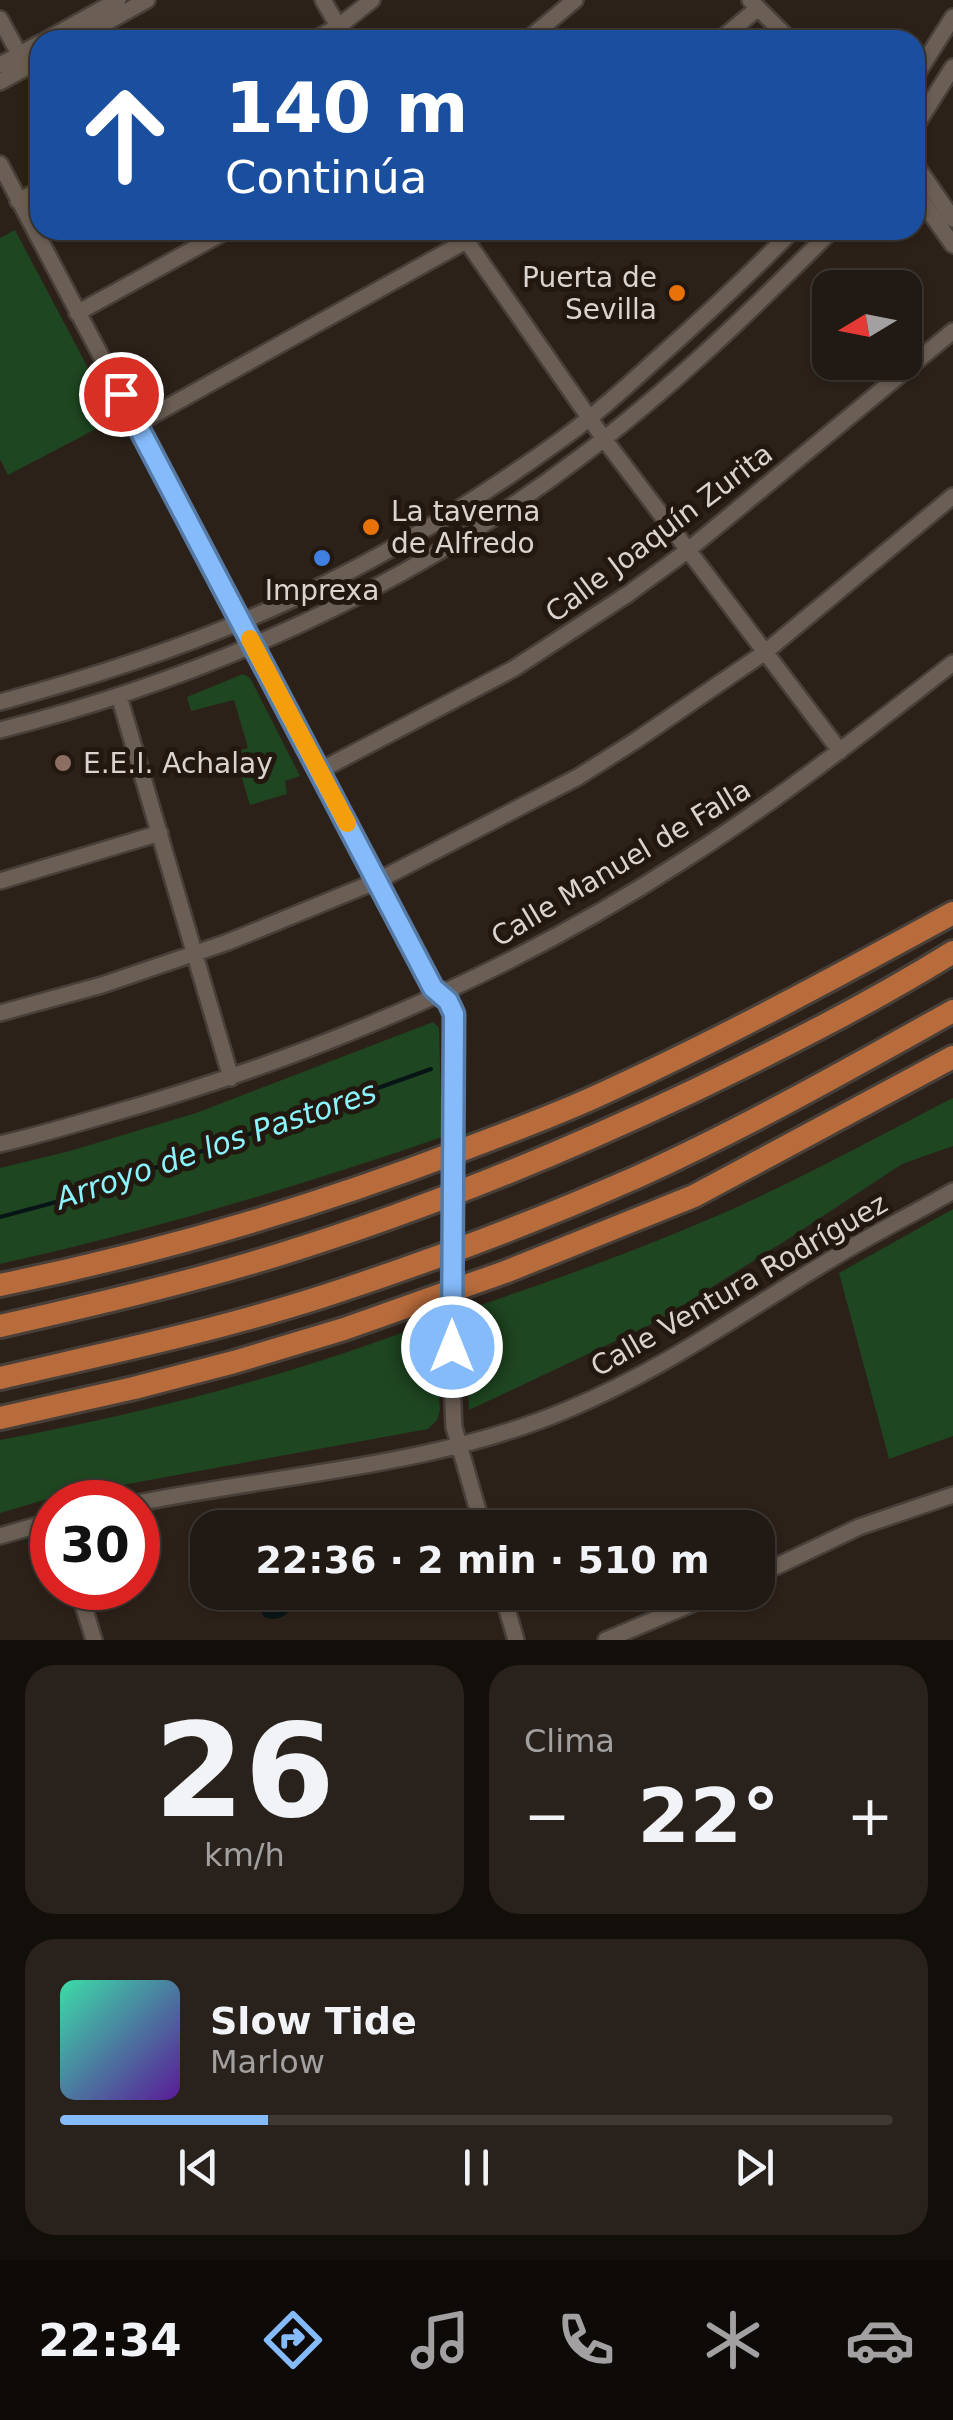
<!DOCTYPE html>
<html lang="es">
<meta charset="utf-8">
<style>
body{margin:0;font-family:"DejaVu Sans",sans-serif;background:#29221c;color:#f1f3f6;height:100vh;display:flex;flex-direction:column;font-size:38px;white-space:nowrap}
*{box-sizing:border-box;margin:0}
p{font-size:32px;color:#a2a0a0}
.icon{flex:none;width:55px;height:55px;fill:none;stroke:currentColor;stroke-width:2;stroke-linecap:round;stroke-linejoin:round}
.map{position:relative;height:1640px;overflow:hidden}
.panel{display:flex;flex-direction:column;gap:25px;padding:25px;background:#120e0a;flex:1}
.panel>*{flex:none}
.guide{position:absolute;left:30px;top:30px;width:895px;height:210px;border-radius:30px;box-shadow:0 2px 8px #0004,0 0 0 2px #3e3833;background:#1a4fa0;color:#fff;overflow:hidden}
.needle{width:65px;rotate:260deg}
.tools{position:absolute;left:812px;top:270px;display:grid;gap:20px}
.tools a{display:grid;place-items:center;width:110px;height:110px;border-radius:20px;background:#211913;box-shadow:0 2px 8px #0004,0 0 0 2px #3e3833;font-size:50px}
.speed{position:absolute;left:30px;top:1480px;display:flex;gap:20px;font-size:50px;font-weight:700;text-align:center}
.speed>*{display:grid;place-content:center;width:130px;height:130px;border-radius:50%;background:#211913;box-shadow:0 2px 8px #0004,0 0 0 2px #3e3833;line-height:1}
.speed .limit{border:15px solid #d22;background:#fff;color:#111}
.pin{position:absolute;display:grid;place-items:center;width:85px;height:85px;color:#fff;margin:-42px;border:5px solid #fff;border-radius:50%;box-shadow:0 2px 10px #0007}
.me{position:absolute;width:110px;margin:-55px;rotate:0deg;stroke-linejoin:round;filter:drop-shadow(0 0 8px #0008)}
.turn{display:flex;align-items:center;gap:35px;height:210px;padding:0 30px;font-size:45px}
.turn .icon{width:130px;height:130px;stroke-width:2.5}
.turn b{display:block;font-size:70px;line-height:85px}
.big{font-size:75px;font-weight:700;line-height:1.1}
.panel .tile{flex:1;display:flex;flex-direction:column;justify-content:center;gap:15px;min-width:0;padding:0 35px;border-radius:30px;background:#29221c}
.panel .dial{align-items:center;gap:0}
.dial b{font-size:130px;line-height:1}
.song{display:flex;align-items:center;gap:30px}
.cover{width:120px;height:120px;border-radius:15px;background:linear-gradient(135deg,hsl(160 70% 55%),hsl(270 70% 35%))}
.played{height:10px;border-radius:5px;background:linear-gradient(90deg,#85bbfb 25%,#3e3833 25%)}
.keys{display:flex;justify-content:space-around;direction:ltr}
.heat{display:flex;justify-content:space-between;align-items:center;font-size:55px;direction:ltr}
.panel .tiles{flex:1;display:grid;gap:25px;grid-template-columns:1fr 1fr}
.tile:last-child{grid-column:span 2}
.trip{position:absolute;left:190px;top:1510px;width:585px;height:100px;border-radius:30px;background:#211913;box-shadow:0 2px 8px #0004,0 0 0 2px #3e3833;font-weight:700;line-height:100px;text-align:center}
.dock{display:flex;height:160px;justify-content:space-around;align-items:center;background:#0d0a08;color:#a2a0a0}
.dock .icon{width:70px;height:70px}
.dock .on{color:#85bbfb}
.dock b{font-size:45px;color:#f1f3f6}
.map>svg:first-child{display:block}
</style>
<div class="map">
<svg width="953" height="1640" viewBox="0 0 953 1640">
<rect width="100%" height="100%" fill="#2c2119"/>
<path fill="#1e4620" d="M 15,230 L 115,419 L 8,475 L 0,459 L 0,238 Z
M 243,674 L 250,678 L 300,776 L 285,781 L 287,794 L 250,805 L 234,752 L 248,748 L 234,700 L 191,711 L 187,697 Z
M 433,1022 L 439,1028 L 442,1137 C 297,1187 150,1231 0,1264 L 0,1168 L 70,1151 L 196,1113 Z
M 953,1098 L 953,1146 L 902,1164 L 788,1239 L 658,1321 L 469,1410 L 466,1356 L 472,1308 C 551,1281 630,1253 707,1220 C 790,1185 873,1139 953,1098 Z
M 953,1209 L 953,1436 L 889,1459 L 839,1273 Z
M 441,1318 L 437,1363 L 440,1410 L 437,1420 L 428,1429 L 51,1498 L 0,1513 L 0,1440 C 147,1413 301,1373 441,1318 Z"/>
<path fill="#081516" d="M 263,1593 L 301,1592 L 301,1593 L 298,1594 C 293,1610 282,1624 264,1617 L 260,1609 L 264,1601 Z"/>
<g fill="none" stroke-linecap="round" stroke-linejoin="round">
<path stroke="#081516" stroke-width="4" d="M 0,1217 L 71,1198 L 431,1069"/>
<g stroke="#483f39" stroke-width="20">
<path id="minor" d="M 323,0 L 346,40
M 750,0 L 790,40
M 0,19 L 19,54
M 46,40 L 118,0
M 75,40 L 147,0
M 314,40 L 339,26 L 372,0
M 527,40 L 575,0
M 720,40 L 758,8
M 0,65 L 40,43
M 915,77 L 953,17
M 0,82 L 40,60
M 915,127 L 953,67
M 0,164 L 433,987 L 448,1001 L 454,1014 L 453,1060
M 915,164 L 953,219
M 915,191 L 953,245
M 18,201 L 40,190
M 459,230 L 604,439 L 840,751
M 77,313 L 228,230
M 137,424 L 466,241 L 481,230
M 119,696 L 231,1078
M 0,702 C 93,677 185,647 273,608 C 375,563 472,504 562,439 C 597,414 628,385 660,356 C 706,315 750,274 793,230
M 0,730 C 208,677 407,588 579,458 C 670,390 752,310 832,230
M 319,771 L 513,669 L 628,594 L 687,551 L 953,331
M 0,881 L 160,833
M 0,1013 L 102,985 L 228,942 L 377,881 L 578,777 L 635,741 L 764,653 L 953,496
M 0,1144 C 35,1136 69,1126 103,1116 C 307,1059 506,976 684,860 C 778,800 865,732 953,663
M 452,1383 L 454,1427 L 483,1528
M 138,1503 C 281,1474 432,1467 569,1409 C 663,1370 746,1310 833,1258 C 872,1234 913,1214 953,1191
M 0,1536 L 52,1521
M 758,1575 L 859,1527 L 953,1495
M 78,1588 L 94,1640
M 502,1592 L 516,1640
M 606,1640 L 720,1592"/>
</g>
<g stroke="#483f39" stroke-width="28">
<path id="highway" d="M 0,1285 C 156,1253 308,1209 457,1152 C 504,1134 551,1117 597,1096 C 718,1041 836,977 953,913
M 0,1326 C 93,1305 187,1283 278,1255 C 421,1211 558,1155 693,1091 C 782,1048 869,1004 953,952
M 0,1378 C 109,1353 218,1330 324,1296 C 428,1262 537,1221 637,1177 C 745,1128 849,1069 953,1011
M 0,1418 L 134,1388 L 234,1362 L 344,1329 L 505,1272 L 694,1196 L 953,1057"/>
</g>
<use href="#minor" stroke="#6b5e54" stroke-width="15"/>
<use href="#highway" stroke="#b86c3c" stroke-width="22"/>
<g stroke="#483f39" stroke-width="20" stroke-linecap="butt">
<path id="minor-bridge" d="M 452,1383 L 453,1060"/>
</g>
<use href="#minor-bridge" stroke="#6b5e54" stroke-width="15"/>
</g>
<g fill="none" stroke-linecap="round" stroke-linejoin="round">
<g stroke="#567aa3" stroke-width="25">
<path id="route" d="M 121,394 L 433,988 L 448,1001 L 454,1014 L 452,1347"/>
</g>
<use href="#route" stroke="#85bbfb" stroke-width="18"/>
<path stroke="#f59e0b" stroke-width="18" d="M 250,639 L 347,823"/>
</g>
<g fill="#e8710a" stroke="#221810" stroke-width="4">
<circle cx="677" cy="293" r="10"/>
<circle cx="371" cy="527" r="10"/>
</g>
<circle fill="#3f7fe0" stroke="#221810" stroke-width="4" cx="322" cy="558" r="10"/>
<circle fill="#8d6e63" stroke="#221810" stroke-width="4" cx="63" cy="763" r="10"/>
<g text-anchor="middle" dominant-baseline="central" stroke-width="10" stroke-linejoin="round" paint-order="stroke">
<g font-size="28" fill="#dbd3ce" stroke="#221810" text-anchor="start">
<text x="657" y="277" text-anchor="end">Puerta de<tspan x="657" dy="32">Sevilla</tspan></text>
<text x="391" y="511">La taverna<tspan x="391" dy="32">de Alfredo</tspan></text>
<text x="322" y="590" text-anchor="middle">Imprexa</text>
<text x="83" y="763">E.E.I. Achalay</text>
</g>
<g font-size="28" fill="#dbd3ce" stroke="#221810">
<text transform="translate(659 533) rotate(-37)">Calle Joaquín Zurita</text>
<text transform="translate(621 863) rotate(-31)">Calle Manuel de Falla</text>
<text transform="translate(739 1285) rotate(-30)">Calle Ventura Rodríguez</text>
</g>
<g font-size="30" font-style="italic" fill="#89f4fb" stroke="#221810">
<text transform="translate(216 1145) rotate(-19)">Arroyo de los Pastores</text>
</g>
</g>
</svg>
<div class="tools">
<a><svg class="needle" viewBox="-14 -14 28 28"><path d="M0-13l5 13h-10z" fill="#e53935"/><path d="M0 13l5-13h-10z" fill="#a2a0a0"/></svg></a>
</div>
<div class="speed"><div class="limit">30</div></div>
<div class="pin" style="left:121px;top:394px;background:#d93025"><svg class="icon" aria-label="arrive" viewBox="0 0 24 24"><path d="M6 21V4h12l-3 4 3 4H6"/></svg></div>
<svg class="me" style="left:452px;top:1347px" viewBox="-20 -20 40 40"><circle r="17" fill="#85bbfb" stroke="#fff" stroke-width="3"/><path d="M0-11L8 9 0 5-8 9z" fill="#fff"/></svg>
<div class="trip">22:36 · 2 min · 510 m</div>
<div class="guide">
<div class="turn"><svg class="icon" aria-label="ahead" viewBox="0 0 24 24"><path d="M12 20V5M6 11l6-6 6 6"/></svg><div><b>140 m</b>Continúa</div></div>
</div>
</div>
<section class="panel">
<div class="tiles">
<div class="tile dial"><b>26</b><p>km/h</p></div>
<div class="tile"><p>Clima</p>
<div class="heat"><a>−</a><b class="big">22°</b><a>+</a></div>
</div>
<div class="tile">
<div class="song"><i class="cover"></i><div><b>Slow Tide</b><p>Marlow</p></div></div>
<div class="played"></div>
<div class="keys"><svg class="icon" aria-label="previous" viewBox="0 0 24 24"><path d="M18 5L8 12l10 7zM5 5v14"/></svg><svg class="icon" aria-label="pause" viewBox="0 0 24 24"><path d="M8 5v14M16 5v14"/></svg><svg class="icon" aria-label="next" viewBox="0 0 24 24"><path d="M6 5l10 7-10 7zM19 5v14"/></svg></div>
</div>
</div>
</section>
<nav class="dock">
<b>22:34</b>
<svg class="icon on" aria-label="directions" viewBox="0 0 24 24"><path d="M12 3l9 9-9 9-9-9zM9 14v-3h6M13 9l2 2-2 2"/></svg>
<svg class="icon" aria-label="music" viewBox="0 0 24 24"><path d="M9 18V5l10-2v13"/><circle cx="6" cy="18" r="3"/><circle cx="16" cy="16" r="3"/></svg>
<svg class="icon" aria-label="phone" viewBox="0 0 24 24"><path d="M5 4h4l2 5-3 2q2 4 5 5l2-3 5 2v4C11 20 4 13 5 4z"/></svg>
<svg class="icon" aria-label="climate" viewBox="0 0 24 24"><path d="M12 3v18M4 7l16 10M4 17L20 7"/></svg>
<svg class="icon" aria-label="car" viewBox="0 0 24 24"><path d="M5 17H2v-5l4-1 3-4h7l3 4 3 1v5h-3M9 17h6M6 11h13"/><circle cx="7" cy="17" r="2"/><circle cx="17" cy="17" r="2"/></svg>
</nav>
